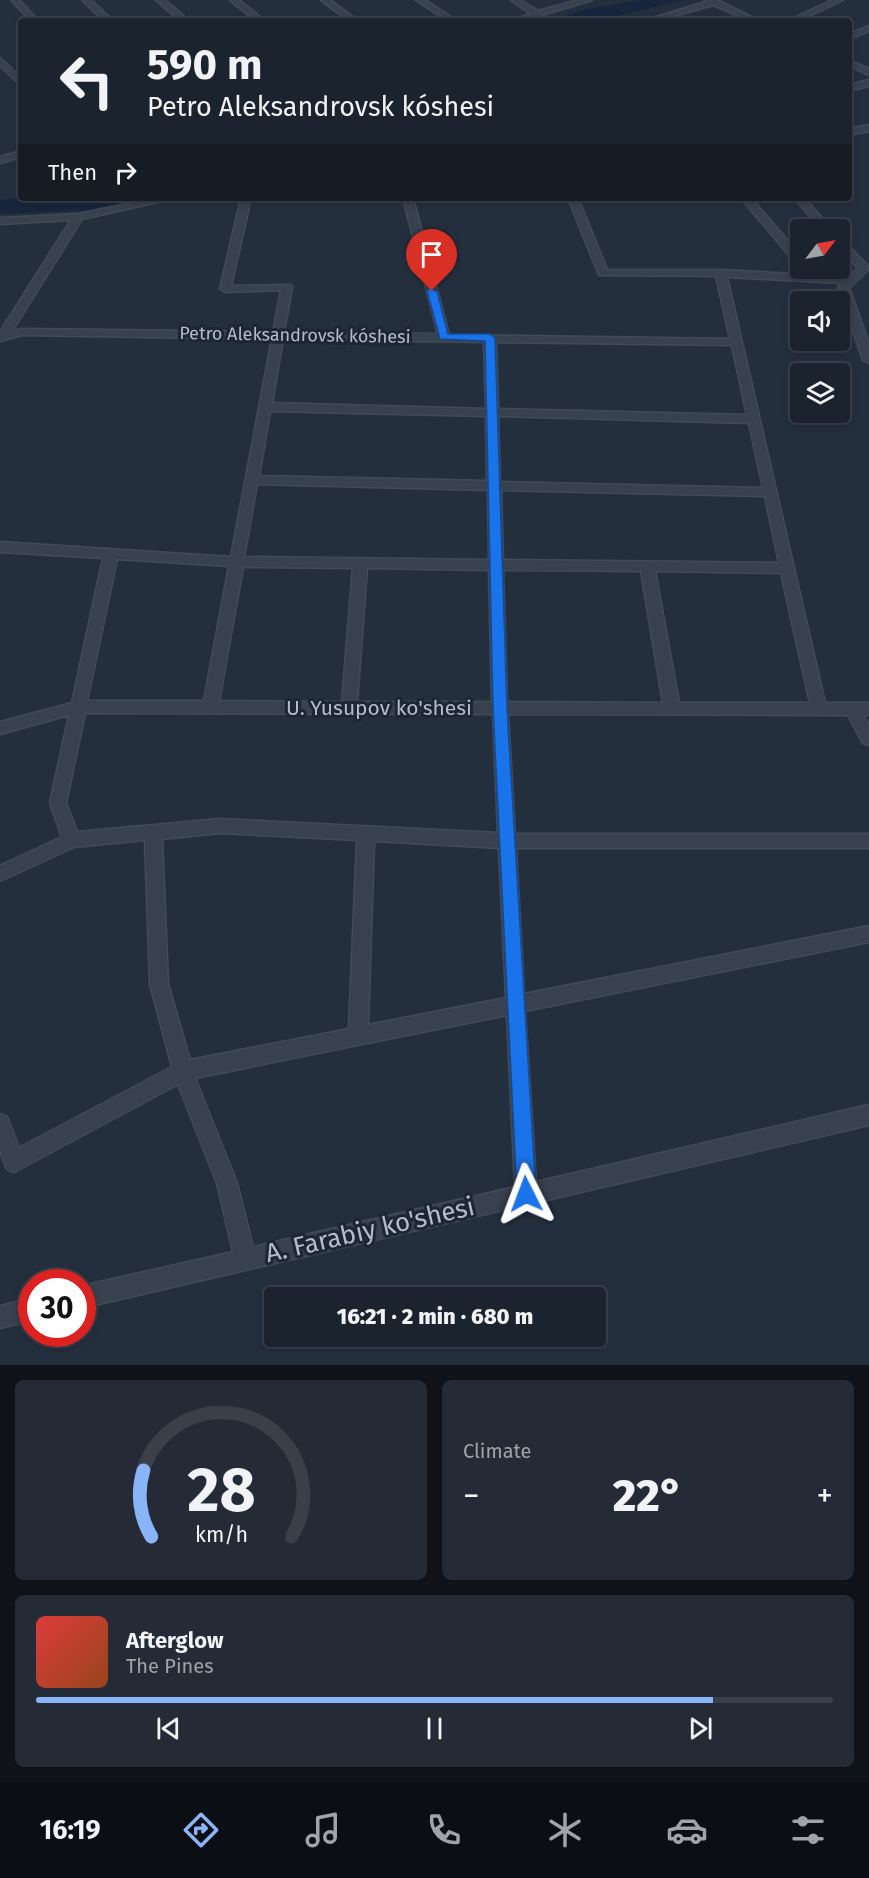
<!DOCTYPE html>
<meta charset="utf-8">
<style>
body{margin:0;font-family:"Fira Sans",sans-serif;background:#242b36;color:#f1f3f6;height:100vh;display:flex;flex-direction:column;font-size:22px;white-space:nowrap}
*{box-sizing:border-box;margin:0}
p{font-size:20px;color:#a0a4aa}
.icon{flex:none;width:33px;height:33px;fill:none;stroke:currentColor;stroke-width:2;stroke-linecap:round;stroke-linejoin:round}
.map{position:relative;height:1365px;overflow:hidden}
.details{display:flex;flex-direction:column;gap:15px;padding:15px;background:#0f1319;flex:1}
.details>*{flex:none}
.guide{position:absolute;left:18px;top:18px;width:834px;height:183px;border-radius:6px;box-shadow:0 3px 9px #0003,0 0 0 2px #39404a;background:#1b232e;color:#f1f3f6;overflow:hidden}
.needle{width:39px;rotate:58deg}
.fabs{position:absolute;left:790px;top:219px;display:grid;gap:12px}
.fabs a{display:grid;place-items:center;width:60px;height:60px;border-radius:6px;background:#1b232e;box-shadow:0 3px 9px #0003,0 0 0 2px #39404a;font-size:30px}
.speed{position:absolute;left:18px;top:1269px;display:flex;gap:12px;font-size:30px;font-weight:700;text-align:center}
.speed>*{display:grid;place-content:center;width:78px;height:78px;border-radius:50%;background:#1b232e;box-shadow:0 3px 9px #0003,0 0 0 2px #39404a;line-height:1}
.speed .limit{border:9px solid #d22;background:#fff;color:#111}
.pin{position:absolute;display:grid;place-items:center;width:51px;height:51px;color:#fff;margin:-62px -26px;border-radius:50% 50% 50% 0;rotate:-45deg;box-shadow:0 0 6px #0007}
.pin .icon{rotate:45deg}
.me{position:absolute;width:66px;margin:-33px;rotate:357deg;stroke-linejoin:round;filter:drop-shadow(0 0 4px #0008)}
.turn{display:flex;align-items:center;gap:21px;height:126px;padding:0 30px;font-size:27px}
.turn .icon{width:78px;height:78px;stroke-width:2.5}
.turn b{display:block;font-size:42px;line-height:51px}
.then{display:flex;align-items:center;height:57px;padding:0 30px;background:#0003;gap:12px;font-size:22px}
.big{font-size:45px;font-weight:800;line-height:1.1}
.details .card{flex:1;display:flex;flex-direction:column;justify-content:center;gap:9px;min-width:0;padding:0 21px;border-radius:9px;background:#242b36}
.details .dial{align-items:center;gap:0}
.dial svg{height:156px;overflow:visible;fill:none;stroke:#39404a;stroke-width:7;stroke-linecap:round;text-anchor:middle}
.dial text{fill:#f1f3f6;stroke:none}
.song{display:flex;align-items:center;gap:18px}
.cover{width:72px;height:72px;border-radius:9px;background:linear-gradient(135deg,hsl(0 70% 55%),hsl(20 70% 35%))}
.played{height:6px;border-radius:3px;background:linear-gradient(90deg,#8ab4f8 85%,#39404a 85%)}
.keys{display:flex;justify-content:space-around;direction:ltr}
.heat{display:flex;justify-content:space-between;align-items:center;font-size:33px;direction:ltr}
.details .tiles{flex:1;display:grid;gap:15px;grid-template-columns:1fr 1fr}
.card:last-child{grid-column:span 2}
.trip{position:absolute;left:264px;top:1287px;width:342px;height:60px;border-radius:6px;background:#1b232e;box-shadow:0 3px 9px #0003,0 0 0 2px #39404a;font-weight:800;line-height:60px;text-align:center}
.tabs{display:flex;height:96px;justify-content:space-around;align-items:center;background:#0b0e12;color:#a0a4aa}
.tabs .icon{width:42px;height:42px}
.tabs .selected{color:#8ab4f8}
.tabs b{font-size:27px;color:#f1f3f6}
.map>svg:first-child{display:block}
</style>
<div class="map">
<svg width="869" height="1365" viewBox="0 0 869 1365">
<rect width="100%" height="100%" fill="#242f3e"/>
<path fill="#17263c" d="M 640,0 L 684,0 L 597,21 L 550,21 L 586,9 Z
M 26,198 L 143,198 L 91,210 L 0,214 L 0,200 Z"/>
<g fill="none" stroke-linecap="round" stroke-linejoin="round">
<g stroke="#414a57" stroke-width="3">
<path id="minor" d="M 11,0 L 19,0 L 39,21 L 31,21 Z
M 82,0 L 91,0 L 113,21 L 104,21 Z
M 156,0 L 165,0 L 189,21 L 180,21 Z
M 230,0 L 239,0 L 265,21 L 256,21 Z
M 321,0 L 330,0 L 358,21 L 349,21 Z
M 416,0 L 425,0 L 457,21 L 448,21 Z
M 511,0 L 520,0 L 538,11 L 579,0 L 592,0 L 522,21 L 509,21 L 531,14 Z
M 704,0 L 717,0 L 760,21 L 749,21 L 713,5 L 656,21 L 643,21 L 706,2 Z
M 833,0 L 843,0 L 798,21 L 787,21 Z
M 869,26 L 869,31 L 849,39 L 849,34 Z
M 0,58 L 21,78 L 21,86 L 0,65 Z
M 849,60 L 869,69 L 869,75 L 849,66 Z
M 869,80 L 869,86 L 849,91 L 849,85 Z
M 869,125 L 869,131 L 849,135 L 849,129 Z
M 21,151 L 21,157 L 0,163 L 0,157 Z
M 157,198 L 176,198 L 82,219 L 12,331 L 22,329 L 273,332 L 281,290 L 225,292 L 220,289 L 241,198 L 251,198 L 231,286 L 291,285 L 292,287 L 284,332 L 438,334 L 403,198 L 413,198 L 449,335 L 730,339 L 716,276 L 599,275 L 568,198 L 578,198 L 607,270 L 721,270 L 795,274 L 793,260 L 741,198 L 751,198 L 801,256 L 801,268 L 805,268 L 806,274 L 848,277 L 858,268 L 840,249 L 840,240 L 844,241 L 868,266 L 868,270 L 849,288 L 869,344 L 869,363 L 863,360 L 838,287 L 841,283 L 727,277 L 825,703 L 869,703 L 869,715 L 863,715 L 869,725 L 869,745 L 863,743 L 848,715 L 508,714 L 515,834 L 869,834 L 869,848 L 516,848 L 524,994 L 869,926 L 869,942 L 525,1011 L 536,1182 L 869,1105 L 869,1125 L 82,1308 L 82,1286 L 233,1252 L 217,1183 L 178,1084 L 14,1172 L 7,1169 L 0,1151 L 0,1114 L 7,1117 L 19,1148 L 172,1067 L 150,984 L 145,840 L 74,847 L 0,881 L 0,866 L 62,837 L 50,803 L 69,715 L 0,734 L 0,722 L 72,703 L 103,558 L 0,552 L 0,542 L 231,557 L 272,339 L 22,335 L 0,341 L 0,332 L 71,220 L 0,224 L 0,218 L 78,214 ZM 283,339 L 484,342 L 486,409 L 272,403 ZM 496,342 L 732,345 L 747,415 L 498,409 ZM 270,411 L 486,416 L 487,481 L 259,476 ZM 498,416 L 749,423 L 763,488 L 500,482 ZM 257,484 L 488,490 L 489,560 L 244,557 ZM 501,490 L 765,496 L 779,563 L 503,560 ZM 117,559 L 229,566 L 204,701 L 87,701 ZM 243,567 L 353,568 L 342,702 L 219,701 ZM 367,568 L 489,570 L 492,702 L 357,702 ZM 503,570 L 641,571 L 663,703 L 507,702 ZM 655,571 L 781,573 L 810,703 L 679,703 ZM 85,713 L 493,714 L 498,833 L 220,819 L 77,832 L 66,803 ZM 220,833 L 357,840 L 349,1029 L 190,1060 L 168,984 L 162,839 ZM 374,841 L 499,848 L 506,998 L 368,1025 ZM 507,1015 L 515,1187 L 253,1247 L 237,1183 L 195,1078 Z
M 794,198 L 804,198 L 833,230 L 822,230 Z
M 32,1298 L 32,1320 L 0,1328 L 0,1306 Z"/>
</g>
<use href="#minor" fill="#38414e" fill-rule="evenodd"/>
</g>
<path fill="#1a73e8" stroke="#114b97" stroke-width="1.5" d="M 429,288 L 437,291 L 448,334 L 490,334 L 495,338 L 507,708 L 536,1194 L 533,1201 L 526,1204 L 520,1201 L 517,1194 L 493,708 L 485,341 L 440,339 L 427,291 Z"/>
<g text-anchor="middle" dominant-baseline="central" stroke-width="6" stroke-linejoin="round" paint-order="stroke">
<g font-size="18" fill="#b4bcc9" stroke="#1d2633">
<text transform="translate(295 335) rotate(1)">Petro Aleksandrovsk kóshesi</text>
</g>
<g font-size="21" fill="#b4bcc9" stroke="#1d2633">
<text x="379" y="708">U. Yusupov ko'shesi</text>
</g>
<g font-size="26" fill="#b4bcc9" stroke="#1d2633">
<text transform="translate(370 1230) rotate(-13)">A. Farabiy ko'shesi</text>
</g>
</g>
</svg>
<div class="fabs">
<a><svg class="needle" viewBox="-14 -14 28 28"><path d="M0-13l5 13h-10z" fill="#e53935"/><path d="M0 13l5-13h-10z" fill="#a0a4aa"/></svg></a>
<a><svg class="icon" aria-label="sound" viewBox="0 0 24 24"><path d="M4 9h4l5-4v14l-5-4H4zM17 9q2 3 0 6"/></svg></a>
<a><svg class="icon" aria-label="layers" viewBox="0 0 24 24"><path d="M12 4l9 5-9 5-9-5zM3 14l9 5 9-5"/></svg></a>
</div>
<div class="speed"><div class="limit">30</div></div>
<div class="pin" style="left:432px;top:291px;background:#d93025"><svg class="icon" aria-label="arrive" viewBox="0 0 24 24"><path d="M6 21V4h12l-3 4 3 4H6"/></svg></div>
<svg class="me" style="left:526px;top:1194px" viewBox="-20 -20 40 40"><path d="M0-17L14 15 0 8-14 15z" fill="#1a73e8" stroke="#fff" stroke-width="4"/></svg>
<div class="trip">16:21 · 2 min · 680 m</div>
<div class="guide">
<div class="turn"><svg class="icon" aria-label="left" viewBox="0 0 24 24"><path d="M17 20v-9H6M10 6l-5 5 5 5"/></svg><div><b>590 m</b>Petro Aleksandrovsk kóshesi</div></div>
<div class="then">Then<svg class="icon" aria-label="right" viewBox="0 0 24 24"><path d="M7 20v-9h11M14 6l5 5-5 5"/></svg></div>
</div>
</div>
<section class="details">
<div class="tiles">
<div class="card dial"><svg viewBox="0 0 100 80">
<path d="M14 69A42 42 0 1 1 86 69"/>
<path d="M14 69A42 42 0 0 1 10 35" stroke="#8ab4f8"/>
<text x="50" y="56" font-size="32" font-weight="700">28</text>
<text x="50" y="72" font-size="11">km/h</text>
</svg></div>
<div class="card"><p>Climate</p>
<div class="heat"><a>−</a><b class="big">22°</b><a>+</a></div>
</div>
<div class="card">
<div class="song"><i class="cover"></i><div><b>Afterglow</b><p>The Pines</p></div></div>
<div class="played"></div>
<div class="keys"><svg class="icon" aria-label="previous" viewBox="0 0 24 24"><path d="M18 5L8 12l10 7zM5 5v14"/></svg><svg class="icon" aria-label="pause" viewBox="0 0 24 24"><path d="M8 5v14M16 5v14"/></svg><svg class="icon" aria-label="next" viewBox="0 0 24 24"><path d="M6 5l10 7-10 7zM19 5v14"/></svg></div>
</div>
</div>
</section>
<nav class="tabs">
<b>16:19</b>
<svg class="icon selected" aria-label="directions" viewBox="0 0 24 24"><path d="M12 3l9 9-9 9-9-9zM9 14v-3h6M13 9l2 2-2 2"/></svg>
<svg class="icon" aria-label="music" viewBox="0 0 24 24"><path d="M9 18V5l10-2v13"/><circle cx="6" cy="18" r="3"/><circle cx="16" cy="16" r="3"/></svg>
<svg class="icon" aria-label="phone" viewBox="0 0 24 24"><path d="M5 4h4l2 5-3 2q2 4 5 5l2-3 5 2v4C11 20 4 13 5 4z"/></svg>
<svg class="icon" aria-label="climate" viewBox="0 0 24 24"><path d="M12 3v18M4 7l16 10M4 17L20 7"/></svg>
<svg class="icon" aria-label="car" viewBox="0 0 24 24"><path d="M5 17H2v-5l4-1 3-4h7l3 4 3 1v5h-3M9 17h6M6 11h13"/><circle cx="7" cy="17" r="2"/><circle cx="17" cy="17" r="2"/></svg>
<svg class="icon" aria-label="filters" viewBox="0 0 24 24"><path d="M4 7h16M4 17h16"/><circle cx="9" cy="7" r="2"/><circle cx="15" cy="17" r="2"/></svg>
</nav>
